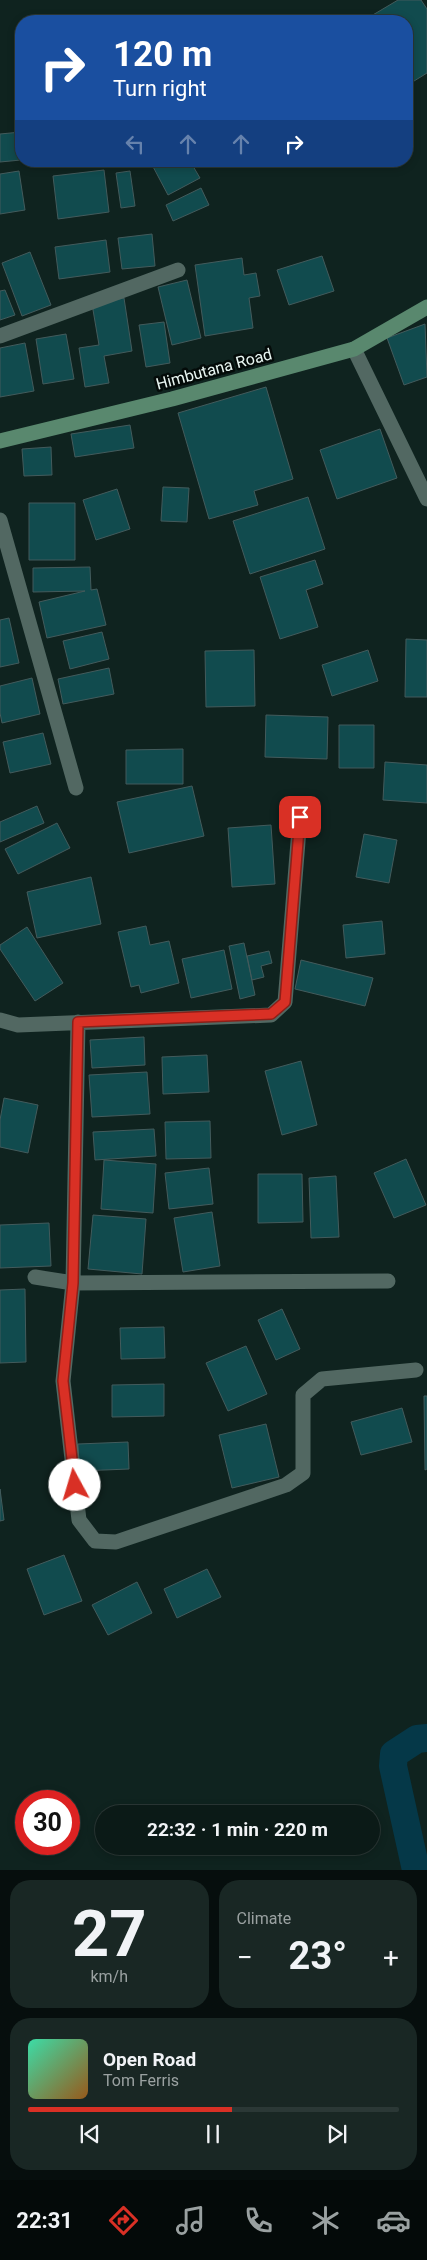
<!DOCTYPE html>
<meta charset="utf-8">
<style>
body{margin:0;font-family:Roboto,sans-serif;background:#192724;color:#f1f3f6;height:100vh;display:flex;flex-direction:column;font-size:19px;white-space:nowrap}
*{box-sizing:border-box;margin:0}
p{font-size:16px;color:#9aa1a1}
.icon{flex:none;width:28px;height:28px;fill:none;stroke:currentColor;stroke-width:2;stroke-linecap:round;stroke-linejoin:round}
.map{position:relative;height:1870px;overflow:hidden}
.details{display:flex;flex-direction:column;gap:10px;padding:10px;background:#060e0d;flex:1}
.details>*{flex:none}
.top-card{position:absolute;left:15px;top:15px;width:398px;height:152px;border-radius:20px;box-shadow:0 2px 8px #0003,0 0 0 1px #2b3836;background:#1a4fa0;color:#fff;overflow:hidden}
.speed{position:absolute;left:15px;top:1790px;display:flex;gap:10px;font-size:25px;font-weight:700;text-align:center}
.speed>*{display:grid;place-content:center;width:65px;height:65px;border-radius:50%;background:#0b1a17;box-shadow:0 2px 8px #0003,0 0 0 1px #2b3836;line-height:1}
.speed .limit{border:8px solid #d22;background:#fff;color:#111}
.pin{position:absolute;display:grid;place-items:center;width:42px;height:42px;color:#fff;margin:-21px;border-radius:10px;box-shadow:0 2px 8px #0006}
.me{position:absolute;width:55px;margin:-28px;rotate:354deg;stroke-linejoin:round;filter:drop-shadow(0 0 4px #0008)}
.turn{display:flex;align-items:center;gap:18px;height:105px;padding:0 15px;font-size:22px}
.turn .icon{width:65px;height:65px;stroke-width:2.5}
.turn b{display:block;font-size:35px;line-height:42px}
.lanes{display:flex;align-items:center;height:48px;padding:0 15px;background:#0003;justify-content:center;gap:25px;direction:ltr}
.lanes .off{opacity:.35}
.big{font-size:38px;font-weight:700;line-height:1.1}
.details .tile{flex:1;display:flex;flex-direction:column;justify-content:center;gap:8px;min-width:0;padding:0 18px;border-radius:20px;background:#192724}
.details .dial{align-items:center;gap:0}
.dial b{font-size:65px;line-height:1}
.song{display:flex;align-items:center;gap:15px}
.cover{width:60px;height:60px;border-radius:8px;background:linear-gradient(135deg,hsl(160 70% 55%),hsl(30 70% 35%))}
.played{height:5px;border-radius:2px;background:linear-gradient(90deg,#d93025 55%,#2b3836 55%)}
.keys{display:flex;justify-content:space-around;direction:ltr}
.heat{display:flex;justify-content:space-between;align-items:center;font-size:28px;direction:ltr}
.details .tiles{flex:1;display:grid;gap:10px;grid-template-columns:1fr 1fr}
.tile:last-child{grid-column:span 2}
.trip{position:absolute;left:95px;top:1805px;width:285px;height:50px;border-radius:25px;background:#0b1a17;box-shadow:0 2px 8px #0003,0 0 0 1px #2b3836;font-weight:700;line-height:50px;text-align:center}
.tab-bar{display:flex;height:80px;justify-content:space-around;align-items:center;background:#040a09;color:#9aa1a1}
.tab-bar .icon{width:35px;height:35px}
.tab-bar .selected{color:#d93025}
.tab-bar b{font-size:22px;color:#f1f3f6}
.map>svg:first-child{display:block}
</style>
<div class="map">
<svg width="427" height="1870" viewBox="0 0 427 1870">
<rect width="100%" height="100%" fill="#0f231f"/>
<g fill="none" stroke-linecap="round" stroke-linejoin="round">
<path stroke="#053848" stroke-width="28" d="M 416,1870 L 393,1766 L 394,1754 L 417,1739 L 427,1738"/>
</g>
<path fill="#114b4e" stroke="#435b5c" d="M 398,0 L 421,0 L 427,9 L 427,73 L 406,86 L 406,21 L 368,21 L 366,19 Z
M 21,132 L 21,160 L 0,162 L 0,134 Z
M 150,161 L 190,161 L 200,178 L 168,195 Z
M 104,170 L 109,212 L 58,219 L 53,176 Z
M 19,171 L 25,210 L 0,214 L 0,174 Z
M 130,171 L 135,206 L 121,208 L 116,173 Z
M 201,188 L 209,205 L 173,221 L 166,205 Z
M 152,234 L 155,266 L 122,269 L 118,238 Z
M 106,240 L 110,272 L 59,279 L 55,247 Z
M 30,252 L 51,305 L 22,316 L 2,263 Z
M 322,256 L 334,291 L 289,305 L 277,270 Z
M 242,258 L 244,275 L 256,273 L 260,296 L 249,298 L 253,328 L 205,336 L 195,265 Z
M 187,280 L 201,338 L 172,345 L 158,287 Z
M 5,290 L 15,315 L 0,320 L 0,291 Z
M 124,298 L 132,351 L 104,356 L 109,383 L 85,387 L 79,348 L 99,345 L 92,304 Z
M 164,322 L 170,363 L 146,367 L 139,325 Z
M 425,324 L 427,377 L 404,385 L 387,338 Z
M 66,334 L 74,379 L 43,384 L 36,339 Z
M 25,343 L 34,391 L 0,397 L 0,348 Z
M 266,387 L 293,479 L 254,491 L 258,505 L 209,519 L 178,413 Z
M 130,425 L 134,448 L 75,457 L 71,434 Z
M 380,429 L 397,478 L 337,499 L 320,450 Z
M 51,447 L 52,475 L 24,476 L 22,449 Z
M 163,487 L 189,488 L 187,522 L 161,521 Z
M 117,489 L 130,529 L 96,540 L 83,500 Z
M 308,497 L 325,549 L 250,574 L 233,521 Z
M 29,503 L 75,503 L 75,560 L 29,560 Z
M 315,560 L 323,584 L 306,590 L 318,627 L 280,639 L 260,577 Z
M 90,567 L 91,590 L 97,589 L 106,625 L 47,638 L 39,602 L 85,591 L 33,592 L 33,568 Z
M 9,618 L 19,663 L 0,667 L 0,620 Z
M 102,632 L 109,659 L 70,669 L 63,641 Z
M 406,639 L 427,640 L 427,697 L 405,697 Z
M 254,650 L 255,706 L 206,707 L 205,651 Z
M 368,650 L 378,681 L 332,696 L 322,665 Z
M 109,668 L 114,694 L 63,704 L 58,679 Z
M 32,678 L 40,714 L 2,723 L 0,713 L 0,686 Z
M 266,715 L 328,717 L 327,759 L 265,757 Z
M 339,725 L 374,725 L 374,768 L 339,768 Z
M 43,733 L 51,764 L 10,773 L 3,742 Z
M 183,749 L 183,784 L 126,784 L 126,750 Z
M 385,762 L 427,765 L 427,803 L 383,800 Z
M 192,786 L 204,836 L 129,853 L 117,802 Z
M 37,806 L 44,823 L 0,842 L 0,822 Z
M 57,823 L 70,848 L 18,874 L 5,849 Z
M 271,825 L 275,884 L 232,887 L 228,828 Z
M 364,834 L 397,840 L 389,883 L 356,877 Z
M 91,877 L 101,924 L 37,938 L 27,892 Z
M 382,921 L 385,954 L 346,958 L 343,925 Z
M 146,926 L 150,945 L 169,941 L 179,983 L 141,993 L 139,985 L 131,987 L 118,932 Z
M 27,927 L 63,983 L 35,1001 L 0,949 L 0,945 Z
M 244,943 L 255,995 L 240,999 L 229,946 Z
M 224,950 L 232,989 L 191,998 L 182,959 Z
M 269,951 L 272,963 L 261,966 L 264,977 L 252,980 L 247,956 Z
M 301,960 L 373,978 L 365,1006 L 295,989 Z
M 144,1037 L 145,1065 L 92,1068 L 90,1040 Z
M 207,1055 L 209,1092 L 163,1094 L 162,1057 Z
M 301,1061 L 317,1125 L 282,1135 L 265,1071 Z
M 147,1072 L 150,1114 L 92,1117 L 89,1075 Z
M 4,1098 L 38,1105 L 28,1153 L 0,1147 L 0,1120 Z
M 210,1121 L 211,1158 L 166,1159 L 165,1122 Z
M 154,1129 L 156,1156 L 95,1160 L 93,1132 Z
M 406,1159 L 426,1205 L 394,1218 L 374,1173 Z
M 104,1160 L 156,1164 L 153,1213 L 101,1209 Z
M 209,1168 L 213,1204 L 169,1209 L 165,1173 Z
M 258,1174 L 302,1174 L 303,1222 L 258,1223 Z
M 336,1176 L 339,1237 L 311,1238 L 309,1178 Z
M 212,1212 L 220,1266 L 183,1272 L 174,1218 Z
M 93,1215 L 146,1219 L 142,1274 L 88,1269 Z
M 49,1223 L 51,1266 L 0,1268 L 0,1225 Z
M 25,1289 L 26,1362 L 0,1363 L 0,1290 Z
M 282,1309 L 300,1349 L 276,1360 L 258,1320 Z
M 164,1327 L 165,1358 L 121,1359 L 120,1328 Z
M 246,1346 L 267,1394 L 228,1411 L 206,1363 Z
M 164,1384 L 164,1416 L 112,1417 L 112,1385 Z
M 424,1396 L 427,1396 L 427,1469 L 425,1470 Z
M 402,1408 L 412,1442 L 361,1455 L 351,1422 Z
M 266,1424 L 279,1477 L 232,1488 L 219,1435 Z
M 128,1442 L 129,1469 L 79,1471 L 78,1444 Z
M 0,1489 L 4,1520 L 0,1521 Z
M 64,1555 L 82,1601 L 44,1615 L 27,1569 Z
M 207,1569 L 221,1597 L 177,1618 L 164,1589 Z
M 137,1582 L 152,1613 L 108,1635 L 92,1605 Z"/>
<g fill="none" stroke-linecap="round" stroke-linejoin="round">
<path stroke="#526862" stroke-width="15" d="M 0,336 L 178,270
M 354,349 L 427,499
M 0,520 L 76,788
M 0,1020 L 18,1025 L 271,1015 L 285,1002 L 300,817
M 78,1022 L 73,1283 L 63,1381 L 79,1520 L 95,1541 L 116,1542 L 286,1485 L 303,1473 L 303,1395 L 322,1379 L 416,1370
M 35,1277 L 73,1283 L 388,1281"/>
<path stroke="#59886e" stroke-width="15" d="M 0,441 L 172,399 L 354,349 L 427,307"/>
</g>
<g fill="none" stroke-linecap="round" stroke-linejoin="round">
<g stroke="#8d1f18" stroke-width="12">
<path id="route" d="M 75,1485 L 63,1381 L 73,1283 L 78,1022 L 271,1014 L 285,1002 L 300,817"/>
</g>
<use href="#route" stroke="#d93025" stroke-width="9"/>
</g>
<g text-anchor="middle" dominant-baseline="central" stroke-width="5" stroke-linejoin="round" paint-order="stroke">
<g font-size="16" fill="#eaf7f3" stroke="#040b09">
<text transform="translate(214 369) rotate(-15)">Himbutana Road</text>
</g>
</g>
</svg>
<div class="speed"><div class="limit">30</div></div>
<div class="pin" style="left:300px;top:817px;background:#d93025"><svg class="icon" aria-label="arrive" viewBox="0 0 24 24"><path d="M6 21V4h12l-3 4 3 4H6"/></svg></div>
<svg class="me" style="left:75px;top:1485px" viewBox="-20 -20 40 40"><circle r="19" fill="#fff"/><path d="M0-13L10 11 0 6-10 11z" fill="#d93025"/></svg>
<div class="trip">22:32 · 1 min · 220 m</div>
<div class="top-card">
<div class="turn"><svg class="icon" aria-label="right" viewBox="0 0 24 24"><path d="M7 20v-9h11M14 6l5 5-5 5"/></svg><div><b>120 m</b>Turn right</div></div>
<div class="lanes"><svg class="icon off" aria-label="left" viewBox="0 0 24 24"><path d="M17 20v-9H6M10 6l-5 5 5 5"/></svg><svg class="icon off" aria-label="ahead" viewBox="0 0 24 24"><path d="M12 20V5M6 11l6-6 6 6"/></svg><svg class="icon off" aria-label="ahead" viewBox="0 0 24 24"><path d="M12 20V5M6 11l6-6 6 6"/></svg><svg class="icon" aria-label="right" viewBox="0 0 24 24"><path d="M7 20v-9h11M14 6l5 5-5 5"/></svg></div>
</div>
</div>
<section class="details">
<div class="tiles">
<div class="tile dial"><b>27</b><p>km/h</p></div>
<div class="tile"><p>Climate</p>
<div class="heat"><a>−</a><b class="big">23°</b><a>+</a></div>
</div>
<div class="tile">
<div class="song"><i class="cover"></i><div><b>Open Road</b><p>Tom Ferris</p></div></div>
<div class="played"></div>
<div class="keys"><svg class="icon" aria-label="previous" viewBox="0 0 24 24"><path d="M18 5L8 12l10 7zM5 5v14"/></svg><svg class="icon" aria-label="pause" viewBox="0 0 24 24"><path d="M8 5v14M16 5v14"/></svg><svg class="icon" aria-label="next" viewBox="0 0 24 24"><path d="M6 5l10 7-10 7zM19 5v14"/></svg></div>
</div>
</div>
</section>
<nav class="tab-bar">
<b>22:31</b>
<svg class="icon selected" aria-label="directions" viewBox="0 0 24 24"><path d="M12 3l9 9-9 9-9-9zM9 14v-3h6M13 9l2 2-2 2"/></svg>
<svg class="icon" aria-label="music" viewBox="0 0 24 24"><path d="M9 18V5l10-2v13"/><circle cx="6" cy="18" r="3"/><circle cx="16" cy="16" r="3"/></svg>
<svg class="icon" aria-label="phone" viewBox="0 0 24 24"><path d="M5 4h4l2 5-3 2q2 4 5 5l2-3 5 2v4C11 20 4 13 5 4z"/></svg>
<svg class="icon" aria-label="climate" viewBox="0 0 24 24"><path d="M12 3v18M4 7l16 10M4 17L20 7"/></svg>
<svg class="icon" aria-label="car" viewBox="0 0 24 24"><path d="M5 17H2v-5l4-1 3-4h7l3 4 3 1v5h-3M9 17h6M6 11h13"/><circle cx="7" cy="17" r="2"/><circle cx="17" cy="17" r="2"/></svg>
</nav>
